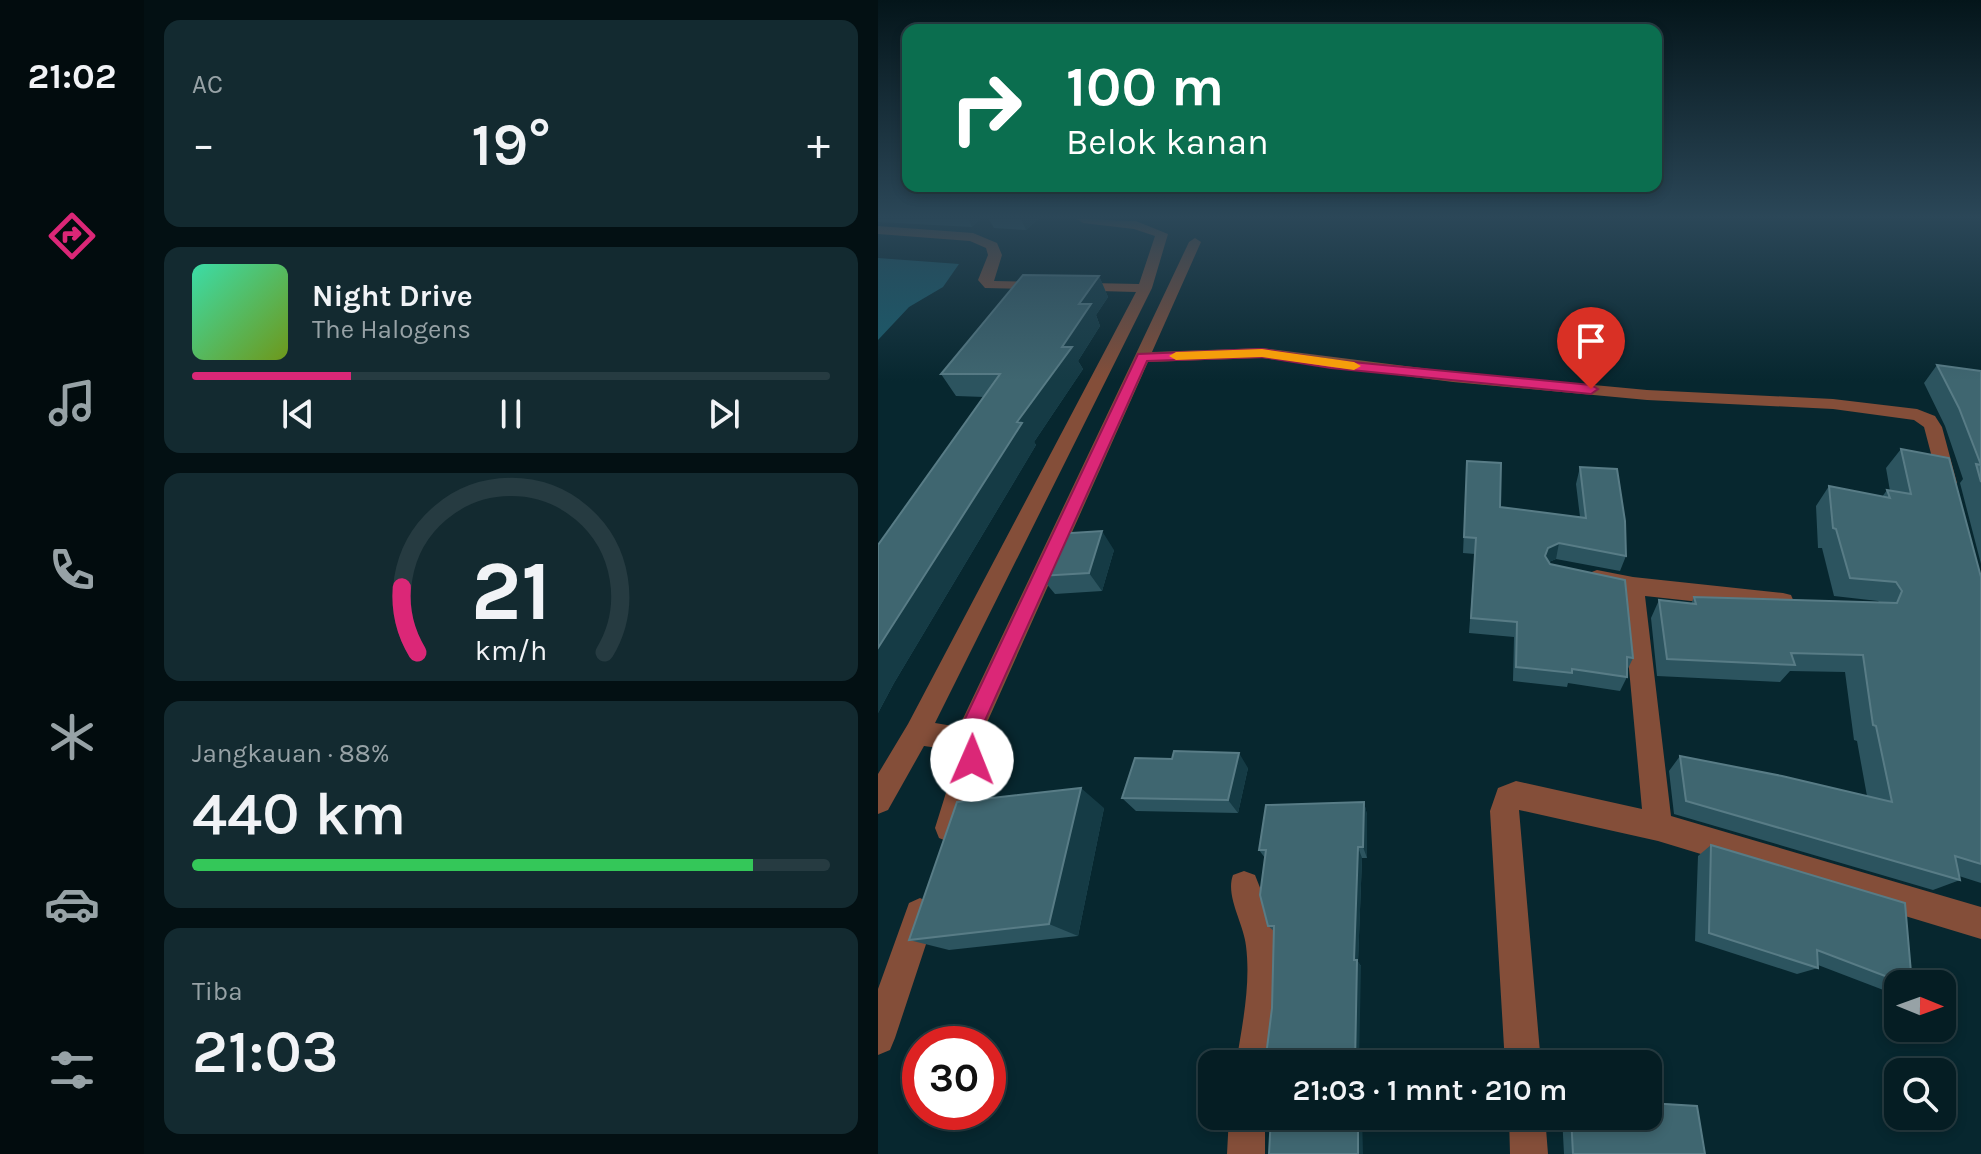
<!DOCTYPE html>
<html lang="id">
<meta charset="utf-8">
<style>
body{margin:0;font-family:Karla,sans-serif;background:#132a30;color:#f1f3f6;height:100vh;display:flex;flex-direction:column;font-size:30px;white-space:nowrap}
*{box-sizing:border-box;margin:0}
p{font-size:26px;color:#97a2a6}
.icon{flex:none;width:44px;height:44px;fill:none;stroke:currentColor;stroke-width:2;stroke-linecap:round;stroke-linejoin:round}
.map{position:relative;flex:1;overflow:hidden}
.side{display:flex;flex-direction:column;gap:20px;padding:20px;background:#031013;width:734px}
.side>*{flex:none}
.guide{position:absolute;left:24px;top:24px;width:760px;height:168px;border-radius:16px;box-shadow:0 4px 12px #0003,0 0 0 2px #263b41;background:#0b6e4f;color:#fff;overflow:hidden}
.needle{width:52px;rotate:91deg}
.controls{position:absolute;left:1006px;top:970px;display:grid;gap:16px}
.controls a{display:grid;place-items:center;width:72px;height:72px;border-radius:16px;background:#051d23;box-shadow:0 4px 12px #0003,0 0 0 2px #263b41;font-size:40px}
.speed{position:absolute;left:24px;top:1026px;display:flex;gap:16px;font-size:40px;font-weight:700;text-align:center}
.speed>*{display:grid;place-content:center;width:104px;height:104px;border-radius:50%;background:#051d23;box-shadow:0 4px 12px #0003,0 0 0 2px #263b41;line-height:1}
.speed .limit{border:12px solid #d22;background:#fff;color:#111}
.pin{position:absolute;display:grid;place-items:center;width:68px;height:68px;color:#fff;margin:-82px -34px;border-radius:50% 50% 50% 0;rotate:-45deg;box-shadow:0 0 8px #0007}
.pin .icon{rotate:45deg}
.me{position:absolute;width:88px;margin:-44px;rotate:1deg;stroke-linejoin:round;filter:drop-shadow(0 0 6px #0008)}
.turn{display:flex;align-items:center;gap:28px;height:168px;padding:0 32px;font-size:36px}
.turn .icon{width:104px;height:104px;stroke-width:2.5}
.turn b{display:block;font-size:56px;line-height:68px}
.big{font-size:60px;font-weight:600;line-height:1.1}
.side .widget{flex:1;display:flex;flex-direction:column;justify-content:center;gap:12px;min-width:0;padding:0 28px;border-radius:16px;background:#132a30}
.side .dial{align-items:center;gap:0}
.dial svg{height:208px;overflow:visible;fill:none;stroke:#263b41;stroke-width:7;stroke-linecap:round;text-anchor:middle}
.dial text{fill:#f1f3f6;stroke:none}
.song{display:flex;align-items:center;gap:24px}
.cover{width:96px;height:96px;border-radius:12px;background:linear-gradient(135deg,hsl(160 70% 55%),hsl(80 70% 35%))}
.played{height:8px;border-radius:4px;background:linear-gradient(90deg,#db2777 25%,#263b41 25%)}
.keys{display:flex;justify-content:space-around;direction:ltr}
.heat{display:flex;justify-content:space-between;align-items:center;font-size:44px;direction:ltr}
.charge{height:12px;border-radius:6px;background:linear-gradient(90deg,#34c759 88%,#263b41 0)}
.trip{position:absolute;left:320px;top:1050px;width:464px;height:80px;border-radius:16px;background:#051d23;box-shadow:0 4px 12px #0003,0 0 0 2px #263b41;font-weight:600;line-height:80px;text-align:center}
main{display:flex;flex:1;min-height:0}
.tabs{display:flex;flex-direction:column;width:144px;justify-content:space-around;align-items:center;background:#020c0e;color:#97a2a6}
.tabs .icon{width:56px;height:56px}
.tabs .active{color:#db2777}
.tabs b{font-size:36px;color:#f1f3f6}
.map>svg:first-child{display:block}
</style>
<main>
<nav class="tabs">
<b>21:02</b>
<svg class="icon active" aria-label="directions" viewBox="0 0 24 24"><path d="M12 3l9 9-9 9-9-9zM9 14v-3h6M13 9l2 2-2 2"/></svg>
<svg class="icon" aria-label="music" viewBox="0 0 24 24"><path d="M9 18V5l10-2v13"/><circle cx="6" cy="18" r="3"/><circle cx="16" cy="16" r="3"/></svg>
<svg class="icon" aria-label="phone" viewBox="0 0 24 24"><path d="M5 4h4l2 5-3 2q2 4 5 5l2-3 5 2v4C11 20 4 13 5 4z"/></svg>
<svg class="icon" aria-label="climate" viewBox="0 0 24 24"><path d="M12 3v18M4 7l16 10M4 17L20 7"/></svg>
<svg class="icon" aria-label="car" viewBox="0 0 24 24"><path d="M5 17H2v-5l4-1 3-4h7l3 4 3 1v5h-3M9 17h6M6 11h13"/><circle cx="7" cy="17" r="2"/><circle cx="17" cy="17" r="2"/></svg>
<svg class="icon" aria-label="filters" viewBox="0 0 24 24"><path d="M4 7h16M4 17h16"/><circle cx="9" cy="7" r="2"/><circle cx="15" cy="17" r="2"/></svg>
</nav>
<section class="side">
<div class="widget"><p>AC</p>
<div class="heat"><a>−</a><b class="big">19°</b><a>+</a></div>
</div>
<div class="widget">
<div class="song"><i class="cover"></i><div><b>Night Drive</b><p>The Halogens</p></div></div>
<div class="played"></div>
<div class="keys"><svg class="icon" aria-label="previous" viewBox="0 0 24 24"><path d="M18 5L8 12l10 7zM5 5v14"/></svg><svg class="icon" aria-label="pause" viewBox="0 0 24 24"><path d="M8 5v14M16 5v14"/></svg><svg class="icon" aria-label="next" viewBox="0 0 24 24"><path d="M6 5l10 7-10 7zM19 5v14"/></svg></div>
</div>
<div class="widget dial"><svg viewBox="0 0 100 80">
<path d="M14 69A42 42 0 1 1 86 69"/>
<path d="M14 69A42 42 0 0 1 8 44" stroke="#db2777"/>
<text x="50" y="56" font-size="32" font-weight="700">21</text>
<text x="50" y="72" font-size="11">km/h</text>
</svg></div>
<div class="widget"><p>Jangkauan · 88%</p><b class="big">440 km</b><div class="charge"></div></div>
<div class="widget"><p>Tiba</p><b class="big">21:03</b></div>
</section>
<div class="map">
<svg width="1103" height="1154" viewBox="0 0 1103 1154">
<rect width="100%" height="100%" fill="#07272f"/>
<path fill="#195d6d" d="M 0,258 L 81,264 L 65,287 L 31,307 L 0,340 Z"/>
<g fill="none" stroke-linecap="round" stroke-linejoin="round">
<path fill="#844e39" fill-rule="evenodd" d="M 199,219 L 258,221 L 290,234 L 274,288 L 57,723 L 81,727 L 311,242 L 317,238 L 323,242 L 274,352 L 384,348 L 575,372 L 769,390 L 955,399 L 1039,409 L 1057,416 L 1064,427 L 1079,483 L 1069,490 L 1062,488 L 1046,427 L 1036,420 L 955,409 L 769,400 L 575,382 L 384,358 L 270,362 L 103,736 L 109,746 L 85,828 L 81,838 L 71,842 L 61,838 L 57,828 L 81,751 L 46,746 L 10,810 L 0,814 L 0,774 L 30,724 L 258,292 L 107,288 L 100,280 L 110,255 L 108,248 L 92,241 L 0,234 L 0,226 L 95,233 L 119,243 L 124,255 L 116,281 L 261,284 L 277,236 L 256,229 L 205,223 Z
M 719,570 L 755,577 L 905,593 L 913,595 L 916,602 L 913,609 L 905,611 L 767,596 L 793,816 L 1103,907 L 1103,939 L 780,841 L 641,810 L 663,1064 L 627,1064 L 612,811 L 620,788 L 638,781 L 764,809 L 744,593 L 711,585 L 708,579 L 711,573 Z
M 366,871 L 377,875 C 408,951 404,985 394,1064 L 358,1064 C 364,1026 373,985 368,946 C 366,924 347,896 355,875 Z
M 42,898 L 53,903 L 58,914 L 17,1038 L 12,1050 L 0,1055 L 0,989 L 31,903 Z
M 351,1116 L 387,1116 L 387,1154 L 349,1154 Z
M 631,1116 L 667,1116 L 670,1154 L 632,1154 Z"/>
</g>
<path fill="#2c545f" d="M 0,219 L 102,219 L 94,227 L 0,222 Z
M 111,219 L 160,219 L 148,230 L 116,228 Z
M 221,276 L 230,297 L 218,315 L 222,326 L 200,361 L 205,369 L 156,442 L 158,445 L 16,683 L 0,713 L 0,545 L 106,397 L 78,396 L 63,374 Z
M 1059,365 L 1103,371 L 1103,564 L 1082,483 L 1085,479 L 1067,426 L 1046,383 Z
M 1023,449 L 1103,577 L 1103,883 L 1081,876 L 1082,880 L 1055,890 L 796,814 L 791,771 L 802,756 L 989,796 L 979,741 L 976,740 L 967,672 L 912,671 L 902,682 L 779,676 L 773,618 L 781,600 L 813,604 L 816,597 L 1001,602 L 1000,601 L 956,596 L 944,548 L 940,548 L 938,506 L 951,486 L 1004,497 L 1009,490 L 1012,491 L 1008,468 Z
M 589,461 L 622,507 L 702,517 L 698,484 L 702,467 L 748,556 L 742,571 L 678,559 L 671,562 L 755,658 L 749,671 L 749,677 L 742,691 L 690,683 L 689,687 L 635,681 L 636,637 L 591,633 L 597,554 L 585,553 Z
M 236,550 L 224,591 L 177,594 L 162,576 Z
M 370,768 L 360,813 L 258,811 L 244,798 Z
M 486,802 L 489,815 L 489,858 L 484,858 L 480,962 L 483,966 L 394,1008 L 396,931 L 390,926 L 387,858 L 381,850 Z
M 226,808 L 200,936 L 71,950 L 31,940 Z
M 833,845 L 1034,984 L 1020,984 L 1020,989 L 1008,991 L 940,965 L 940,968 L 919,974 L 817,941 L 820,856 Z
M 770,1102 L 819,1106 L 827,1154 L 686,1154 L 684,1116 L 770,1116 Z"/>
<path fill="#153b45" d="M 90,219 L 102,219 L 94,227 Z
M 143,219 L 160,219 L 148,230 Z
M 221,276 L 230,297 L 218,315 L 222,326 L 200,361 L 205,369 L 156,442 L 158,445 L 16,683 L 0,713 L 0,648 L 139,422 L 184,347 L 201,304 Z
M 224,531 L 236,550 L 224,591 L 211,573 Z
M 681,543 L 678,559 L 666,564 L 667,556 L 670,548 Z
M 361,753 L 370,768 L 360,813 L 350,800 Z
M 203,788 L 226,808 L 200,936 L 171,924 Z
M 486,802 L 489,815 L 489,858 L 485,847 Z
M 480,847 L 484,858 L 480,962 L 483,966 L 481,1064 L 477,1064 L 476,960 Z
M 480,1116 L 484,1116 L 485,1154 L 480,1154 Z"/>
<path fill="#3f6670" stroke="#587c86" stroke-width="2" d="M 145,275 L 221,276 L 201,304 L 213,304 L 184,347 L 194,347 L 139,422 L 144,423 L 0,648 L 0,545 L 122,374 L 63,374 Z
M 1059,365 L 1103,371 L 1103,465 L 1081,408 Z
M 1023,449 L 1071,458 L 1103,577 L 1103,864 L 1077,856 L 1082,880 L 808,801 L 802,756 L 904,776 L 1014,802 L 998,726 L 995,725 L 985,655 L 913,653 L 917,665 L 789,659 L 781,600 L 818,604 L 816,597 L 1019,603 L 1024,591 L 1018,582 L 972,578 L 958,529 L 955,528 L 951,486 L 1012,498 L 1009,490 L 1033,494 Z
M 589,461 L 623,463 L 622,507 L 708,518 L 702,467 L 739,469 L 747,521 L 748,556 L 681,543 L 670,548 L 667,556 L 672,564 L 747,580 L 755,658 L 749,657 L 749,677 L 694,669 L 694,673 L 638,667 L 639,622 L 593,618 L 598,538 L 586,537 Z
M 1098,464 L 1103,465 L 1103,482 Z
M 224,531 L 211,573 L 162,576 L 178,534 Z
M 296,751 L 361,753 L 350,800 L 244,798 L 257,758 L 294,759 Z
M 203,788 L 171,924 L 31,940 L 79,802 Z
M 486,802 L 485,847 L 480,847 L 476,960 L 479,960 L 477,1064 L 387,1064 L 394,1008 L 396,926 L 390,926 L 382,895 L 388,850 L 381,850 L 388,805 Z
M 833,845 L 1027,903 L 1034,984 L 1028,984 L 939,950 L 940,968 L 831,933 Z
M 770,1103 L 819,1106 L 827,1154 L 695,1154 L 693,1116 L 770,1116 Z
M 393,1116 L 480,1116 L 480,1154 L 391,1154 Z"/>
<linearGradient id="sky" x2="0" y2="1"><stop stop-color="#04151a"/><stop offset="0.57" stop-color="#2b4758"/><stop offset="1" stop-color="#2b4758" stop-opacity="0"/></linearGradient>
<rect width="1103" height="381" fill="url(#sky)"/>
<path fill="#db2777" stroke="#8e194d" stroke-width="2" d="M 384,349 L 453,360 L 713,385 L 720,389 L 713,394 L 453,368 L 384,357 L 269,361 L 100,736 L 107,746 L 101,768 L 94,771 L 86,768 L 82,760 L 84,750 L 77,740 L 260,354 Z"/>
<path fill="#f59e0b" d="M 384,349 L 476,362 L 483,366 L 476,370 L 384,357 L 298,360 L 291,356 L 298,352 Z"/>
</svg>
<div class="controls">
<a><svg class="needle" viewBox="-14 -14 28 28"><path d="M0-13l5 13h-10z" fill="#e53935"/><path d="M0 13l5-13h-10z" fill="#97a2a6"/></svg></a>
<a><svg class="icon" aria-label="search" viewBox="0 0 24 24"><circle cx="10" cy="10" r="6"/><path d="M15 15l6 6"/></svg></a>
</div>
<div class="speed"><div class="limit">30</div></div>
<div class="pin" style="left:713px;top:389px;background:#d93025"><svg class="icon" aria-label="arrive" viewBox="0 0 24 24"><path d="M6 21V4h12l-3 4 3 4H6"/></svg></div>
<svg class="me" style="left:94px;top:760px" viewBox="-20 -20 40 40"><circle r="19" fill="#fff"/><path d="M0-13L10 11 0 6-10 11z" fill="#db2777"/></svg>
<div class="trip">21:03 · 1 mnt · 210 m</div>
<div class="guide">
<div class="turn"><svg class="icon" aria-label="right" viewBox="0 0 24 24"><path d="M7 20v-9h11M14 6l5 5-5 5"/></svg><div><b>100 m</b>Belok kanan</div></div>
</div>
</div>
</main>
